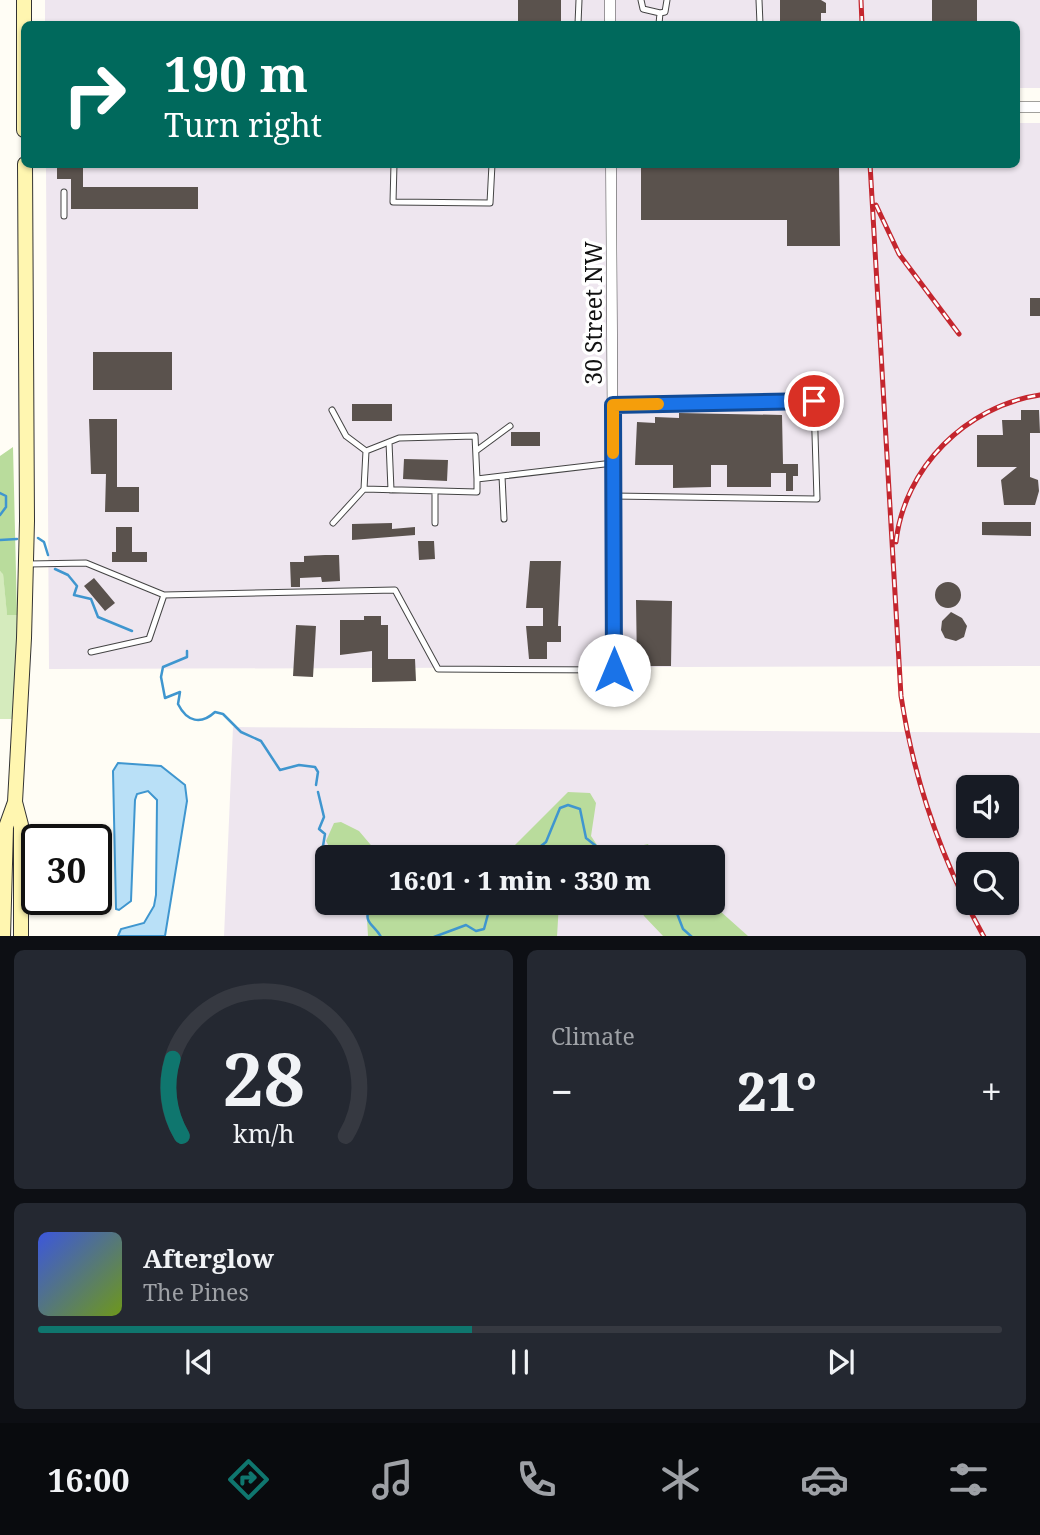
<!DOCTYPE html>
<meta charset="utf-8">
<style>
body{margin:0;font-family:"Noto Serif",serif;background:#242831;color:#f1f3f6;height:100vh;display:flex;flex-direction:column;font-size:26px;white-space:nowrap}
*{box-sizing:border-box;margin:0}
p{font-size:23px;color:#9ea1a6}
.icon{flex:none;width:38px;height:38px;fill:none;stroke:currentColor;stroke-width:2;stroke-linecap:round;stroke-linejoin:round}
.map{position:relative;height:936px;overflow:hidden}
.side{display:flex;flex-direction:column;gap:14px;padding:14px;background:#0d0f14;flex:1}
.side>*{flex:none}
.banner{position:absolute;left:21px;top:21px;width:999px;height:147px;border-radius:10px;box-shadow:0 2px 5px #0004;background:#00695c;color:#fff;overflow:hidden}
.fabs{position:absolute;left:956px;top:775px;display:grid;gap:14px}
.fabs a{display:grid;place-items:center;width:63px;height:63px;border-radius:10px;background:#171b24;box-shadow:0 2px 5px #0004;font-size:35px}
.speed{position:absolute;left:21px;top:824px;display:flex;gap:14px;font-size:35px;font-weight:700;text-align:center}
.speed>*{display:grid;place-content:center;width:91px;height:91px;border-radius:50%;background:#171b24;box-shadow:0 2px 5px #0004;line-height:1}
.speed .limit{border:4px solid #111;border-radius:10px;background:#fff;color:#111}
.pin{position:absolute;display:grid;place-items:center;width:60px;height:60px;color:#fff;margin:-30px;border:4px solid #fff;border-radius:50%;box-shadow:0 2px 7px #0007}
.me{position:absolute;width:77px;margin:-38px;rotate:0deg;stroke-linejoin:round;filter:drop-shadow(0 0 5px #0008)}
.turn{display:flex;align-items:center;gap:24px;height:147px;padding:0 28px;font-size:32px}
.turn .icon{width:91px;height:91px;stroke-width:2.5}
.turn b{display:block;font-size:49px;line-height:60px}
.big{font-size:52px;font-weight:800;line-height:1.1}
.side .widget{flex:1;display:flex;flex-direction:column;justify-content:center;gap:10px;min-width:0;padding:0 24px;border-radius:10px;background:#242831}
.side .dial{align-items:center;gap:0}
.dial svg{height:182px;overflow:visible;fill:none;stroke:#363941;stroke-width:7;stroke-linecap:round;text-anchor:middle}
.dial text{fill:#f1f3f6;stroke:none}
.song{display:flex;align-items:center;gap:21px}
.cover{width:84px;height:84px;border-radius:10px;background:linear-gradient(135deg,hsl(230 70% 55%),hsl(80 70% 35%))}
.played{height:7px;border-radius:4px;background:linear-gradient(90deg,#0f766e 45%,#363941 45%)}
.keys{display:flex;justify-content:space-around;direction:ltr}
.heat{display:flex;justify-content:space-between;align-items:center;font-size:38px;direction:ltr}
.side .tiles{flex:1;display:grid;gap:14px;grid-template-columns:1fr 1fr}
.widget:last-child{grid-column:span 2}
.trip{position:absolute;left:315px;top:845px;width:410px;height:70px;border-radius:10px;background:#171b24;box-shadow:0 2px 5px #0004;font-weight:800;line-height:70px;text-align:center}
.menu{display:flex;height:112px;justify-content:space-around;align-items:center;background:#090b0e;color:#9ea1a6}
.menu .icon{width:49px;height:49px}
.menu .on{color:#0f766e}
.menu b{font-size:32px;color:#f1f3f6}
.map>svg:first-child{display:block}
</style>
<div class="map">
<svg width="1040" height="937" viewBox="0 0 1040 937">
<rect width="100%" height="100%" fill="#fffdf5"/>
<path fill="#eee6ef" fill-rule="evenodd" d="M 45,0 L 1040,0 L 1040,88 L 1017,88 L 1017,24 L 45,24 Z
M 1017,123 L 1040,123 L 1040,666 L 49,669 L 46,165 L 1017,164 Z
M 233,727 L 1040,733 L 1040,936 L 224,937 ZM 968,788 L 1006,788 L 1006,826 L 968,826 ZM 327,858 L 712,858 L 712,903 L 327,903 ZM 968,864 L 1006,864 L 1006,903 L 968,903 Z"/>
<path fill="#d5ebbd" d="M 0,571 L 3,573 L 7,614 L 17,615 L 17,719 L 0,719 Z"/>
<path fill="#b9dc9c" d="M 13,447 L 17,615 L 7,615 L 3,574 L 0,571 L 0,456 Z
M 568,792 L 590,793 L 596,803 L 591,836 L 597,845 L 594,849 L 585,849 L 583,857 L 503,857 Z
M 341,822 L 359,831 L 381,857 L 344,857 L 333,854 L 326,841 L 334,823 Z
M 648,844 L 655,857 L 631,857 L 635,847 Z
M 366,903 L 414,903 L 423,912 L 456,912 L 467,903 L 559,903 L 557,937 L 368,936 Z
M 637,903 L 711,903 L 748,936 L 663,936 L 644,916 Z"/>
<path fill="#b9e0f7" stroke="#3f96cf" stroke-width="2" d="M 118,763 L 161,766 L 185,785 L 187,801 L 165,936 L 118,936 L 121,929 L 144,923 L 154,906 L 156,895 L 157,800 L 148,791 L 137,794 L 135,800 L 131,901 L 119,910 L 116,909 L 113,771 Z"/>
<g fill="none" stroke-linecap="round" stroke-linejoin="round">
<path stroke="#3f96cf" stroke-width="2.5" d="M 0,493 L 6,496 L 6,507 L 0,515
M 38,538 L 44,542 L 48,555
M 0,540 L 17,539
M 55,569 L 68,575 L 77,586 L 74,595 L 91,599 L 98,617 L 132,631
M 187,651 L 187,657 L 163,667 L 161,677 L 165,698 L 180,692 L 178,704 C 187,722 201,725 215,712 L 223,714 L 241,732 L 261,741 L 280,770 L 299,765 L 315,767 L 318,772 L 316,785
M 318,792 L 324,817 L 319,829 L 325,834 L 323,846 L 327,851 L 324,858 L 327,865
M 354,858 L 361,854 L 372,858
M 526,858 L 546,842 L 560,808 L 568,805 L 580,809 L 586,838 L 596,846
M 380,903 L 370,907 C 362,923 375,925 381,937
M 673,903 L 683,929 L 692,937
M 434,937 L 466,925 L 476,931 L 484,929 L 491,903"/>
</g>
<path fill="#5a524d" d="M 518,0 L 561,0 L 561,24 L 518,24 Z
M 780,0 L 821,0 L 826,3 L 826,13 L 821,13 L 821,24 L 780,24 Z
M 932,0 L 977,0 L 977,24 L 932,24 Z
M 57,164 L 83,164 L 83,187 L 198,187 L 198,209 L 71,209 L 71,179 L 57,179 Z
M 641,164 L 839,164 L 840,246 L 787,246 L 787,220 L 641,220 Z
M 1030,298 L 1040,298 L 1040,316 L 1030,316 Z
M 93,352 L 172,352 L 172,390 L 93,390 Z
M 352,404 L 392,404 L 392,421 L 352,421 Z
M 1021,410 L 1039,410 L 1040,433 L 1030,433 L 1030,477 L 1038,480 L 1039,491 L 1035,505 L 1004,505 L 1001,480 L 1017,467 L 977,467 L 977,435 L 1003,435 L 1002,420 L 1021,420 Z
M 679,413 L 782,415 L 783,464 L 798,464 L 798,476 L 793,476 L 793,491 L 786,491 L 786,473 L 771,473 L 771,487 L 727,487 L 727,465 L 711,465 L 711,487 L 673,488 L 673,465 L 635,465 L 637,422 L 655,423 L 655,417 L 679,418 Z
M 89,419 L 117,419 L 117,487 L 139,487 L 139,512 L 105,512 L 106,474 L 91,474 Z
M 511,432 L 540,432 L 540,446 L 511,446 Z
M 404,459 L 448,460 L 447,481 L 403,479 Z
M 982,522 L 1031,522 L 1031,536 L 982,535 Z
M 392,523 L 392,529 L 415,527 L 415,535 L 352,540 L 352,524 Z
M 116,527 L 132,527 L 132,552 L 147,552 L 147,562 L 112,562 L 112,552 L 116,552 Z
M 418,541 L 434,541 L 435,559 L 419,560 Z
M 325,555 L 339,555 L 340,581 L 322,582 L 321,577 L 300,578 L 300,587 L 291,587 L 290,562 L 304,562 L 304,556 Z
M 530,561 L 561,561 L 558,626 L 561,626 L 561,642 L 547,642 L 547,659 L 529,659 L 526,626 L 543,626 L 543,608 L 526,608 Z
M 94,578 L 115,603 L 105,611 L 84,586 Z
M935 595a13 13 0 1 1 26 0a13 13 0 1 1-26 0Z
M 636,600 L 672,601 L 671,666 L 637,666 Z
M 951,612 L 962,618 L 967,626 L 964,637 L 956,641 L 945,638 L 941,630 L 942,621 Z
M 364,616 L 381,616 L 381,625 L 388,625 L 388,659 L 415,659 L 416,681 L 372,682 L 372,651 L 340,655 L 340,620 L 364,620 Z
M 296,625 L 316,626 L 313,677 L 293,676 Z"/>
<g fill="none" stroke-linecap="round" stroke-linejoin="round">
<g stroke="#444" stroke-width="7">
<path id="lane" d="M 641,0 L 643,9 L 660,13 L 659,24
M 759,0 L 760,24
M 660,13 L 665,12 L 667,0
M 578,24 L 579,0
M 394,164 L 393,202 L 490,203 L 492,164
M 64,192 L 64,216
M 613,405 L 814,402 L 817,499 L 613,496
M 332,410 L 346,436 L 366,451 L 399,438 L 475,436 L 477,479 L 613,463
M 389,442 L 391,490
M 476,451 L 510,426
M 502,476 L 504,519
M 364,489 L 477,492 L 477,479
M 435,491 L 435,523
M 333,523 L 364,489 L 366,451
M 29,564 L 86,563 L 164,595 L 149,639 L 91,652
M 164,595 L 395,590 L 438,669 L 614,670"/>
</g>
<g stroke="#444" stroke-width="11">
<path id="street" d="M 610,0 L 610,24
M 1017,107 L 1040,107
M 611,164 L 614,670"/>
</g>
<g stroke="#333" stroke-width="16">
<path id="secondary" d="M 24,0 L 24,130
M 3,937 L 6,827 L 15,802
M 21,937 L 21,825 L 15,802 L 24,638 L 27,521 L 25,164"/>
</g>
<use href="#lane" stroke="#fff" stroke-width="5"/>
<use href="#street" stroke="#fff" stroke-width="10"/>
<use href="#secondary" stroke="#fff6b0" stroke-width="14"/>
<g stroke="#c4262e" stroke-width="5">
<path id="rail" d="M 861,0 L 862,24
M 870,164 L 901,696 C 914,782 942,861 984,937
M 876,205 L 899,254 L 959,334
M 896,542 C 904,468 966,406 1040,395"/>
</g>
<use href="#rail" stroke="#fff" stroke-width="2.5" stroke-dasharray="8" stroke-linecap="butt"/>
</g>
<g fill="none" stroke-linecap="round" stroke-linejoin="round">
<g stroke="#114b97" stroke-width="18">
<path id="route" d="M 614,670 L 613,405 L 814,401"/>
</g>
<use href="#route" stroke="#1a73e8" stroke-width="12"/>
<path stroke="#f59e0b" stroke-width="12" d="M 613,453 L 613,405 L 658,404"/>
</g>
<g text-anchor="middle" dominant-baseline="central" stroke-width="7" stroke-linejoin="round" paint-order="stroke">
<g font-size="23" fill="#111" stroke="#fff">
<text transform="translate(593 313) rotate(-90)">30 Street NW</text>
</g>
</g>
</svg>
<div class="fabs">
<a><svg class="icon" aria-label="sound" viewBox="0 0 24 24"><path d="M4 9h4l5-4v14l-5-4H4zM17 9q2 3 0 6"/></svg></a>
<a><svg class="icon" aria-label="search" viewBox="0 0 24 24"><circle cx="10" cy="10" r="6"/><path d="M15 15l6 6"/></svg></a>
</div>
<div class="speed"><div class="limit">30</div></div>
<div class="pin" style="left:814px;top:401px;background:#d93025"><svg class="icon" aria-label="arrive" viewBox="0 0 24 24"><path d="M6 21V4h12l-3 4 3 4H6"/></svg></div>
<svg class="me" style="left:614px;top:670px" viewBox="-20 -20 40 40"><circle r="19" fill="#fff"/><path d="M0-13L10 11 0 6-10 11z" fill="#1a73e8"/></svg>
<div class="trip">16:01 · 1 min · 330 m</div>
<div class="banner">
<div class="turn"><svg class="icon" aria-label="right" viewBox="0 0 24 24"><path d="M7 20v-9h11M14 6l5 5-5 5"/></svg><div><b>190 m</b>Turn right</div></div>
</div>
</div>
<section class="side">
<div class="tiles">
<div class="widget dial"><svg viewBox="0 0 100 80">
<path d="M14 69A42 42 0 1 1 86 69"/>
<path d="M14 69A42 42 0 0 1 10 35" stroke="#0f766e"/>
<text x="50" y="56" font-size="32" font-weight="700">28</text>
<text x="50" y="72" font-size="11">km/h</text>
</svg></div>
<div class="widget"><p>Climate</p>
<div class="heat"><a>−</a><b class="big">21°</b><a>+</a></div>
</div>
<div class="widget">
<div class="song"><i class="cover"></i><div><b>Afterglow</b><p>The Pines</p></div></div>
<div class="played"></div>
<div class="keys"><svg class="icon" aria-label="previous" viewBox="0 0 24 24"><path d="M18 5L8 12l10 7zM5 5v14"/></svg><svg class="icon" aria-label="pause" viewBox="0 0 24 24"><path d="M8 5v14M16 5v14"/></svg><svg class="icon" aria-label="next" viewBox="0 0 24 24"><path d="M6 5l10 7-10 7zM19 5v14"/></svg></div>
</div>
</div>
</section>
<nav class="menu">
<b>16:00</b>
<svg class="icon on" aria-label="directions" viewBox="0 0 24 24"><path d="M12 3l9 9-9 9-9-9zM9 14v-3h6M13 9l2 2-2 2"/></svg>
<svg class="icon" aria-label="music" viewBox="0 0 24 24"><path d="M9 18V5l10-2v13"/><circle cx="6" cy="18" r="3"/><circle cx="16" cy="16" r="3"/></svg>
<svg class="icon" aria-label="phone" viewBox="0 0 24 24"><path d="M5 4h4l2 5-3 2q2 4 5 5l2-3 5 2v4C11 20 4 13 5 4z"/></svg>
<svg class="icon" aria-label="climate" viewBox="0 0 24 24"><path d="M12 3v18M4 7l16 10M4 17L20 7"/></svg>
<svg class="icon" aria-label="car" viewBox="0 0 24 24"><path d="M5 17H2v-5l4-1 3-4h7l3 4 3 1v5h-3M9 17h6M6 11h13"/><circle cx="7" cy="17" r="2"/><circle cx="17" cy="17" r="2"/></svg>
<svg class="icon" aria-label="filters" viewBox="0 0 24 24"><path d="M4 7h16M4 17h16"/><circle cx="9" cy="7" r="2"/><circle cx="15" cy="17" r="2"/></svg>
</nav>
